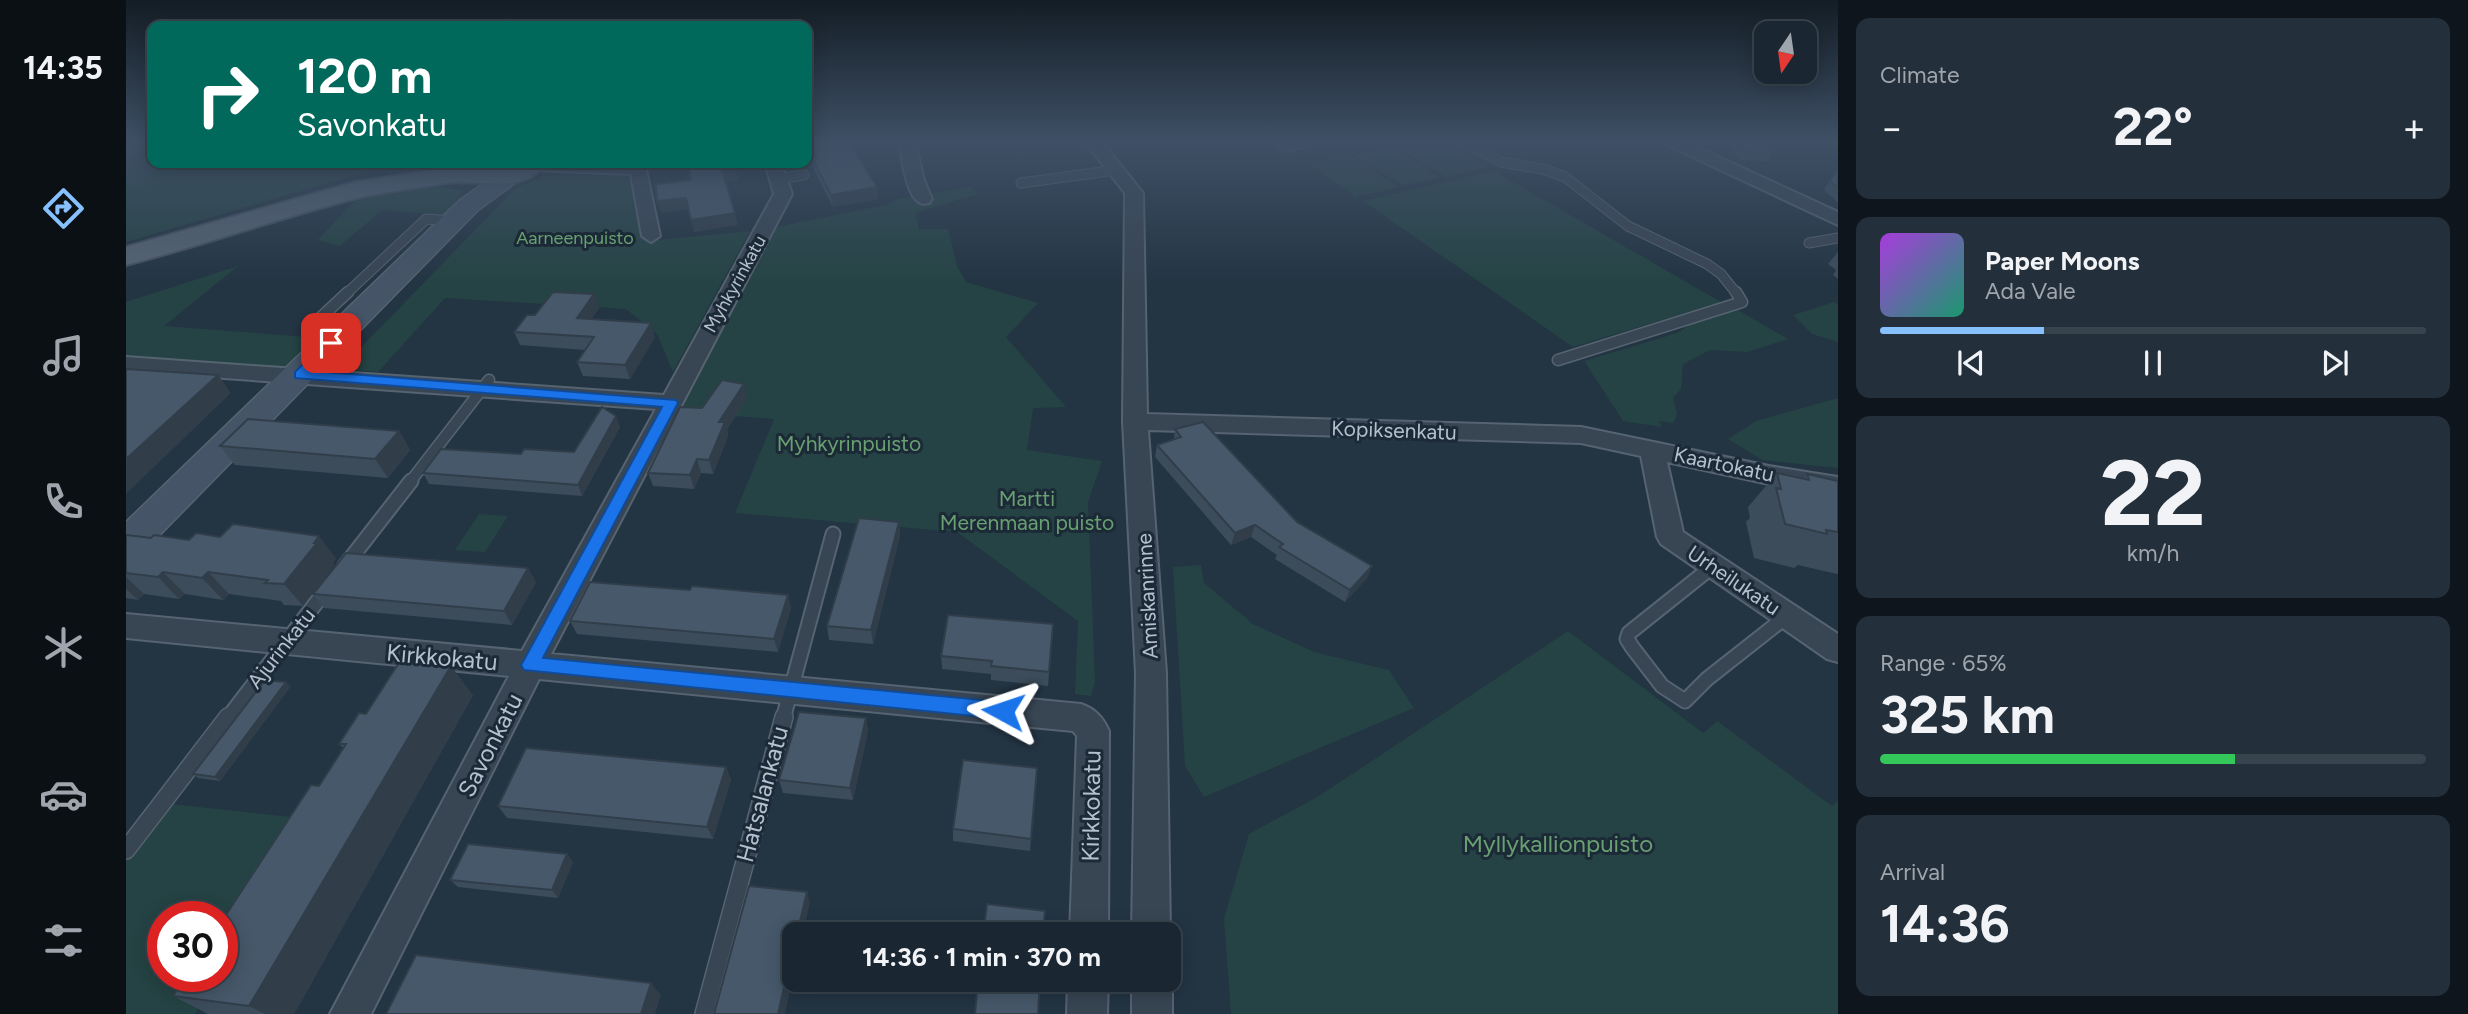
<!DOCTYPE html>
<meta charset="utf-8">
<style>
body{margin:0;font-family:Figtree,sans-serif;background:#232f3a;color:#f1f3f6;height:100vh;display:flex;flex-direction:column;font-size:26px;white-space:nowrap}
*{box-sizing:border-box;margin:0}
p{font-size:23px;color:#9fa5ac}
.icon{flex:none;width:38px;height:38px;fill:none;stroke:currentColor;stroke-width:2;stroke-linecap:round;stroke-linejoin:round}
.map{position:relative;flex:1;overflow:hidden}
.sheet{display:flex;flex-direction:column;gap:18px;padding:18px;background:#0e151c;width:630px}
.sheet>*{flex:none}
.guide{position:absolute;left:21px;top:21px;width:665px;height:147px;border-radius:14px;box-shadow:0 4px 18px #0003,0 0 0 2px #38444d;background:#00695c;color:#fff;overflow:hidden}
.needle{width:46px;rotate:193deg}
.buttons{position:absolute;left:1628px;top:21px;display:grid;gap:14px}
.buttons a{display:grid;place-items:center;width:63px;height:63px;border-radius:14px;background:#1a2732;box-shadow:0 4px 18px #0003,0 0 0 2px #38444d;font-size:35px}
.speed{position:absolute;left:21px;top:901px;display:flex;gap:14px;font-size:35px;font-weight:700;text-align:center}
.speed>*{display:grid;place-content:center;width:91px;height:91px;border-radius:50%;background:#1a2732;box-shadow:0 4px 18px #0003,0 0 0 2px #38444d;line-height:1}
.speed .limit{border:10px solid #d22;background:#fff;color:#111}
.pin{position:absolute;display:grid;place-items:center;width:60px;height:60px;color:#fff;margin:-30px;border-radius:14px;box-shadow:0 4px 10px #0006}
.me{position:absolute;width:77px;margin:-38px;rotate:275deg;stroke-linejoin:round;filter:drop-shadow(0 0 5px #0008)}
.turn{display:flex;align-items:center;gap:24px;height:147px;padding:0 35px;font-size:32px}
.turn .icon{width:91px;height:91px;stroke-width:2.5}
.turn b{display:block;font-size:49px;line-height:60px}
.big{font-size:52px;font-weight:700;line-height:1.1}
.sheet .card{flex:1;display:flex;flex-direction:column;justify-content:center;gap:10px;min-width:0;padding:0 24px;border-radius:14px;background:#232f3a}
.sheet .dial{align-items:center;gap:0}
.dial b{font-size:91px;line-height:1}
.song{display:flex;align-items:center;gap:21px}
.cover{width:84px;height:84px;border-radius:10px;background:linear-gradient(135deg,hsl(280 70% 55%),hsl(160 70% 35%))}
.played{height:7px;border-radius:4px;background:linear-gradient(90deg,#87c0ff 30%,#38444d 30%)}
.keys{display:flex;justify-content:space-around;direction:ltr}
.heat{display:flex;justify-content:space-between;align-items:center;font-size:38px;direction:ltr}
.charge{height:10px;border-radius:5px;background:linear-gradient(90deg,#34c759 65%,#38444d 0)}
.trip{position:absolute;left:656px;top:922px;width:399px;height:70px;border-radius:14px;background:#1a2732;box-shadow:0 4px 18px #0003,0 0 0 2px #38444d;font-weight:700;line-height:70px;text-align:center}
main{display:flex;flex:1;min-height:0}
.menu{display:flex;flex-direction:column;width:126px;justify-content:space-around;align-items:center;background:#0a1014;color:#9fa5ac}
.menu .icon{width:49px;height:49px}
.menu .current{color:#87c0ff}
.menu b{font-size:32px;color:#f1f3f6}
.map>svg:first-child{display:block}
</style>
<main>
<nav class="menu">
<b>14:35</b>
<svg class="icon current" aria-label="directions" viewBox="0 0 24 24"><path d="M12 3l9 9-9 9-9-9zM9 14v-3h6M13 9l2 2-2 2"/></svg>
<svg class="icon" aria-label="music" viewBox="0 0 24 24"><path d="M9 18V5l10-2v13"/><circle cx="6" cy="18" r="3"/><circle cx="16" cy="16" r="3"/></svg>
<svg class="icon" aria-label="phone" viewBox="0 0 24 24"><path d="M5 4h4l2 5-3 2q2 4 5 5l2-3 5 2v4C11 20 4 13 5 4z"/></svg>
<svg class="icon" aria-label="climate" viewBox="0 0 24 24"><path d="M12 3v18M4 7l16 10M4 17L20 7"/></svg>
<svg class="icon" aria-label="car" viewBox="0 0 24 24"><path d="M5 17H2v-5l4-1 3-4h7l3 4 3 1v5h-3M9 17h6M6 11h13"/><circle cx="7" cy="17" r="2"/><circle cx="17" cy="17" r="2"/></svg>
<svg class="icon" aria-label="filters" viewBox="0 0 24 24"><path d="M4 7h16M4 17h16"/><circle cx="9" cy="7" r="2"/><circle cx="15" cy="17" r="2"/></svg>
</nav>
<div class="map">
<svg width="1712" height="1014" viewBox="0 0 1712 1014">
<rect width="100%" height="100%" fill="#233443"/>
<path fill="#254344" d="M 0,142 L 26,142 L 26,163 L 270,163 L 0,242 Z
M 1288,142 L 1319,142 L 1362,167 L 1320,177 L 1269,146 Z
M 1265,147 L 1314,177 L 1277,186 L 1228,155 Z
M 1224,155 L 1273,187 L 1230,197 L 1183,164 Z
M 429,166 L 513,169 L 510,202 L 522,241 L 624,231 L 547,372 L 531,334 L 500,309 L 319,298 L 252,372 L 214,369 L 390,188 L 413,178 Z
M 1368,171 L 1595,302 L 1447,347 L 1237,201 Z
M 303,185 L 337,191 L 319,215 L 256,210 L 214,246 L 192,240 L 232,197 Z
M 845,187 L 852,194 L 789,213 L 793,229 L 822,229 L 831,266 L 840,282 L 912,303 L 880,337 L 940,407 L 907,408 L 901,450 L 976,461 L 962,502 L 969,681 L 965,696 L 949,694 L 952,621 L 831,532 L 609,513 L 648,419 L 555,412 L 545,403 L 640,229 L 760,205 L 772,199 Z
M 112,266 L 38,326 L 194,338 L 171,370 L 0,355 L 0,302 Z
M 1708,302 L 1712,304 L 1712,342 L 1686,334 L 1667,315 Z
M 1610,309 L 1662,339 L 1621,352 L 1584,350 L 1557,364 L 1555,389 L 1547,398 L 1551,413 L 1548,423 L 1533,421 L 1536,427 L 1497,421 L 1458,361 L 1538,337 L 1555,331 L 1565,323 Z
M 1712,398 L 1712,468 L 1636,460 L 1602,439 L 1630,421 Z
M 353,514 L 382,516 L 359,552 L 329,550 Z
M 1075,565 L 1078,583 L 1127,624 L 1188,652 L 1263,670 L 1288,708 L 1078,797 L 1059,766 L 1047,567 Z
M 1442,631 L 1577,733 L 1591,721 L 1706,806 L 1712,800 L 1712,1014 L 1105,1014 L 1098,919 L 1123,834 L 1193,796 Z
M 37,803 L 193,820 L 96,972 L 96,917 L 37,917 L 37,976 L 93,977 L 69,1014 L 0,1014 L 0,850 Z"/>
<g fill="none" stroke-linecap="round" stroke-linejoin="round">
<g stroke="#566370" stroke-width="11">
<path id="lane-far3" d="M 1338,142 L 1375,162 L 1417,169 L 1439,177 L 1502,226 L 1581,264 L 1595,274 L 1611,294
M 653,179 L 678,175
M 895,183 L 990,170
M 1683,243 L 1712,238
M 220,294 L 300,219 L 327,221"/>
</g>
<g stroke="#566370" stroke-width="13">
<path id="lane-far2" d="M 222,326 L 191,321 L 222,292
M 1432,360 L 1616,302 L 1610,292
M 284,482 L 363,380"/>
</g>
<g stroke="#566370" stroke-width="17">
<path id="lane-far1" d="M 1587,566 L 1503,633 L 1501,639 L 1506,647 L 1536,686 L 1559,701 L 1581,679 L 1661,616
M 218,567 L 285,481
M 101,719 L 200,590
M 657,719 L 707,534"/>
</g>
<g stroke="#566370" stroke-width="20">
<path id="lane" d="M 0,850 L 102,717
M 578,1014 L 658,717"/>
</g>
<g stroke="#566370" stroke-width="4">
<path id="street" d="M 773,142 L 789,142 L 798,180 L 806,199 L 803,203 L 797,204 C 780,200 776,158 773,142 Z
M 959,142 L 976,142 L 1017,193 L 1021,414 L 1455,427 L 1643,466 L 1712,477 L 1712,495 L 1643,484 L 1541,462 L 1557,532 L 1712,634 L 1712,662 L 1701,659 L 1535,544 L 1531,537 L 1515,456 L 1455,443 L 1022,430 L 1040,673 L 1044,934 L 1043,936 L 1006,934 L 1010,673 L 997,422 L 999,193 Z
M 1155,142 L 1188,142 L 1186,145 L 1159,151 L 1151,146 Z
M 1539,142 L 1560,142 L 1712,212 L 1712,225 L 1541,145 Z
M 398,163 L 519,165 L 534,236 L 525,242 L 516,236 L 505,174 L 405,170 L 399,169 Z
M 639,163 L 655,163 L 666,194 L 425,654 L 955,704 C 969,709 977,717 983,731 L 982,934 L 944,934 L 951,736 L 947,731 L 413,679 L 245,1014 L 204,1014 L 383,676 L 0,638 L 0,614 L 396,651 L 530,409 L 0,371 L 0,357 L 538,395 L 648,194 Z
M 1043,974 L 1046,980 L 1046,1014 L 1006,1014 L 1006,980 L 1043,980 Z
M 942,980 L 982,980 L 981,1014 L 941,1014 Z"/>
</g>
<g stroke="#566370" stroke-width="3">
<path id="secondary" d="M 388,166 L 396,168 L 400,173 L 396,178 L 352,210 L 14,555 L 0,559 L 0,522 L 334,200 L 380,168 Z"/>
</g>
<g stroke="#44515f" stroke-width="4">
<path id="primary" d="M 327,163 L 351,163 L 352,168 L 366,170 L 391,163 L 420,163 C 398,196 351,178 320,183 C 291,188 260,191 231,198 C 153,218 78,245 0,265 L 0,247 L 230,182 L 327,167 Z"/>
</g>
<use href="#lane-far3" stroke="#384553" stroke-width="9"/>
<use href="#lane-far2" stroke="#384553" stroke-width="10"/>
<use href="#lane-far1" stroke="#384553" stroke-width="13"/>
<use href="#lane" stroke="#384553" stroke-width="17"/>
<use href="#street" fill="#384553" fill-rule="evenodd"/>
<use href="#secondary" fill="#455466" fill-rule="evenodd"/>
<use href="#primary" fill="#566473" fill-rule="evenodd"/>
</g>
<path fill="#3c4c5b" d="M 681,142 L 723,142 L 751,187 L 752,199 L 707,207 L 688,170 L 686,159 L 681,148 Z
M 1598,142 L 1636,142 L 1647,153 L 1642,161 L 1615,160 Z
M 1712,167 L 1712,203 L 1698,190 Z
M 1712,252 L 1712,279 L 1707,275 L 1710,270 L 1702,264 Z
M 468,294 L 473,308 L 465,319 L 529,337 L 504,379 L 457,376 L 451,362 L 459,350 L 394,345 L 388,332 L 409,315 Z
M 622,397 L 601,429 L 602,436 L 587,474 L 575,473 L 568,489 L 527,486 L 522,473 L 576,408 Z
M 494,427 L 456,496 L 303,484 L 297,473 L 395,454 L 448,452 Z
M 1049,429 L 1171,522 L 1246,566 L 1241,578 L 1219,602 L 1149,559 L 1151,555 L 1125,537 L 1105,545 L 1029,457 L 1031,445 L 1048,439 Z
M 273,431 L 284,450 L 262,478 L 109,465 L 94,446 Z
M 1651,473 L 1677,479 L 1681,474 L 1712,481 L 1712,573 L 1711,574 L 1672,565 L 1668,568 L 1628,558 L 1620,522 L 1624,518 L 1622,507 Z
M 773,522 L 774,536 L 747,644 L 703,640 L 701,626 Z
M 0,536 L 63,540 L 210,558 L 207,563 L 208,565 L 177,606 L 158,605 L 155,601 L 103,594 L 97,600 L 59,594 L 53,599 L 18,594 L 12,600 L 0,598 Z
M 410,582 L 386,625 L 198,608 L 187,594 Z
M 665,608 L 652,652 L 451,634 L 444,621 Z
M 927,624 L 922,686 L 865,680 L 865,674 L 816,669 L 815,656 Z
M 165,686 L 94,781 L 72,778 L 67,774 Z
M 347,695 L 168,1014 L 82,1014 L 47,996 L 193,786 L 218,749 L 213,744 L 240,714 Z
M 740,718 L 742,731 L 727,800 L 657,793 L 653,780 Z
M 600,767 L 605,780 L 587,839 L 381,818 L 372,806 Z
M 911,768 L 904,851 L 827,841 L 827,829 Z
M 441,854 L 447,862 L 432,898 L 332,887 L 324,880 Z"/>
<path fill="#313e4a" d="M 610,169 L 612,180 L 598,182 L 596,170 Z
M 751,187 L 752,199 L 707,207 L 705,195 Z
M 560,198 L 563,209 L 535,213 L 531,201 Z
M 609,213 L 612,225 L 568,232 L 565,220 Z
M 468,294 L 473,308 L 456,332 L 451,318 Z
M 525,323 L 529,337 L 504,379 L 499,365 Z
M 92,375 L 105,393 L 0,494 L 0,459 Z
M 618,384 L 622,397 L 601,429 L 602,436 L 587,474 L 583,460 L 593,422 Z
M 490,416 L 494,427 L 456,496 L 452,485 Z
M 273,431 L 284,450 L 262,478 L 249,459 Z
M 571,459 L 575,473 L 568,489 L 564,475 Z
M 773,522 L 774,536 L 747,644 L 745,630 Z
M 1129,525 L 1125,537 L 1105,545 L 1109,533 Z
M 193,536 L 210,558 L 207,563 L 208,565 L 177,606 L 158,584 Z
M 1246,566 L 1241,578 L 1219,602 L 1224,590 Z
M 402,568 L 410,582 L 386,625 L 378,611 Z
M 37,572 L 59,594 L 53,599 L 32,577 Z
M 82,572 L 103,594 L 97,600 L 76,578 Z
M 0,577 L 18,594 L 12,600 L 0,589 Z
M 662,595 L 665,608 L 652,652 L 648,639 Z
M 325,666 L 347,695 L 168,1014 L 139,1014 L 123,1006 Z
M 160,682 L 165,686 L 94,781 L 89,777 Z
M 740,718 L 742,731 L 727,800 L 724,788 Z
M 600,767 L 605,780 L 587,839 L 581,827 Z
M 441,854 L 447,862 L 432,898 L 426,890 Z
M 681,892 L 684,902 L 677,934 L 671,934 Z
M 668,943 L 668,971 L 659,1014 L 652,1014 Z
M 525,983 L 535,995 L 529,1014 L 515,1014 Z"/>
<path fill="#46586a" stroke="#313e4a" stroke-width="2" d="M 682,142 L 723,142 L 751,187 L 705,195 L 686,158 L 690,158 Z
M 1611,142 L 1636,142 L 1647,153 L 1620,151 Z
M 562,163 L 608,163 L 610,169 L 596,170 L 609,213 L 565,220 L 560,198 L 531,201 L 530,184 L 565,180 Z
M 1712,168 L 1712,188 L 1704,181 Z
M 427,292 L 468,294 L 451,318 L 525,323 L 499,365 L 451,362 L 468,337 L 388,332 L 401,315 L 409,315 Z
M 1,369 L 92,375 L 0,459 L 0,370 Z
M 596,380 L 618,384 L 593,422 L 599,422 L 583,460 L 571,459 L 564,475 L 522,473 L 554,407 L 576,408 Z
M 476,407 L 490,416 L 452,485 L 297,473 L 315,449 L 395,454 L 398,449 L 448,452 Z
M 122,419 L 273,431 L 249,459 L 94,446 Z
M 1077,422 L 1171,522 L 1246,566 L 1224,590 L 1153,547 L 1157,544 L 1129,525 L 1109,533 L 1031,445 L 1055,437 L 1049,429 Z
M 1651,473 L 1683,480 L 1681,474 L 1712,481 L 1712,532 L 1700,530 L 1701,534 L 1659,524 L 1650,488 L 1655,489 Z
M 733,518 L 773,522 L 745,630 L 701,626 Z
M 107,524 L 193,536 L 188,543 L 191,543 L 158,584 L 139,583 L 142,580 L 82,572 L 76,578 L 37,572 L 32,577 L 0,573 L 0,536 L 1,535 L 25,538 L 28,535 L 63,540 L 70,533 L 94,537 Z
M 220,553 L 402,568 L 378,611 L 187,594 Z
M 464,582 L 564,590 L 566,586 L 662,595 L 648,639 L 444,621 Z
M 822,615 L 927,624 L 923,672 L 865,666 L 866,661 L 815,656 Z
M 274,661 L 325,666 L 123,1006 L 47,996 L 60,976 L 96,976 L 96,921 L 185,785 L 193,786 L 220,744 L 213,744 L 233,713 L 240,714 Z
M 139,680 L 160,682 L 89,777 L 67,774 Z
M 673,712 L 740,718 L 724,788 L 653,780 Z
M 400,748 L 600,767 L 581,827 L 372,806 Z
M 837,760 L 911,768 L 905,839 L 827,829 Z
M 342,844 L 441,854 L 426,890 L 324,880 Z
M 623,886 L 681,892 L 671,934 L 668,934 L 668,943 L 652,1014 L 588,1014 Z
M 861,904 L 919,911 L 917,934 L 857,934 Z
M 290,955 L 525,983 L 515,1014 L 260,1014 Z
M 852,980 L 914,980 L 912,1014 L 849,1014 Z"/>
<linearGradient id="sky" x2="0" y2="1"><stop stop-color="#131d25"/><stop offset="0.5" stop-color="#3f5066"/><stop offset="1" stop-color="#3f5066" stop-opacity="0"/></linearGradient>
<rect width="1712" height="284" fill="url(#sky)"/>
<path fill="#1a73e8" stroke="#114b97" stroke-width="2" d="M 205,339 L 211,343 L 185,371 L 550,400 L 552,403 L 417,658 L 877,702 L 884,705 L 886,711 L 884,717 L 877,719 L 398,670 L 395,665 L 398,660 L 536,407 L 169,378 L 169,372 L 200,341 Z"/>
<g text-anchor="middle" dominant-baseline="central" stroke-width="6" stroke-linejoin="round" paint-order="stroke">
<g font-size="18" fill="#69a071" stroke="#1c2a38">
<text x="449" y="238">Aarneenpuisto</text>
</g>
<g font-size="18" fill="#b5c0cd" stroke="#1c2a38">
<text transform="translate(609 284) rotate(-61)">Myhkyrinkatu</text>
</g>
<g font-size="21" fill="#b5c0cd" stroke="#1c2a38">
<text transform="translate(1268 430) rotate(2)">Kopiksenkatu</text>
<text transform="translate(1598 464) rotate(12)">Kaartokatu</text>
<text transform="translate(1608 580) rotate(34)">Urheilukatu</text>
<text transform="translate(1021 596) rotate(-93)">Amiskanrinne</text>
<text transform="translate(155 648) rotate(-52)">Ajurinkatu</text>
</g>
<g font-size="21" fill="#69a071" stroke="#1c2a38">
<text x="723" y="443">Myhkyrinpuisto</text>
<text x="901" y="498">Martti<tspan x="901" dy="24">Merenmaan puisto</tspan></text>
</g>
<g font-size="24" fill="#b5c0cd" stroke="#1c2a38">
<text transform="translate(316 657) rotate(5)">Kirkkokatu</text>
<text transform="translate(364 745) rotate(-63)">Savonkatu</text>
<text transform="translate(636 794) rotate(-75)">Hatsalankatu</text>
<text transform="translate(965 806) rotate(-89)">Kirkkokatu</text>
</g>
<g font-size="24" fill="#69a071" stroke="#1c2a38">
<text x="1432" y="843">Myllykallionpuisto</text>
</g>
</g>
</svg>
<div class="buttons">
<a><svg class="needle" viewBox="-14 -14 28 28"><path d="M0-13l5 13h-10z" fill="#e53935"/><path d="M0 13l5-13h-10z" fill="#9fa5ac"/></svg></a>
</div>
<div class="speed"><div class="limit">30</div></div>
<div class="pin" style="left:205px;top:343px;background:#d93025"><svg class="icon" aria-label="arrive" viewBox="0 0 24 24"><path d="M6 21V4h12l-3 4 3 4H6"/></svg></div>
<svg class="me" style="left:877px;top:711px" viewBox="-20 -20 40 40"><path d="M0-17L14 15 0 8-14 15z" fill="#1a73e8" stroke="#fff" stroke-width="4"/></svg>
<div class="trip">14:36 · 1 min · 370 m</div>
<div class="guide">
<div class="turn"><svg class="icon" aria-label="right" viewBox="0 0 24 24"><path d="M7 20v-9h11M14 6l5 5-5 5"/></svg><div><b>120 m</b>Savonkatu</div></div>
</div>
</div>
<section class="sheet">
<div class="card"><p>Climate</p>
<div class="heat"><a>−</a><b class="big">22°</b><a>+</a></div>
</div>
<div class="card">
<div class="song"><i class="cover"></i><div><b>Paper Moons</b><p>Ada Vale</p></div></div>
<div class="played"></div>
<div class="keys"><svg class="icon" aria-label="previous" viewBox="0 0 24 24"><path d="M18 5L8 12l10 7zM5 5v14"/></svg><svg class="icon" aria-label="pause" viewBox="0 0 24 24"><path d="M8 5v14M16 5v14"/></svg><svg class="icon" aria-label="next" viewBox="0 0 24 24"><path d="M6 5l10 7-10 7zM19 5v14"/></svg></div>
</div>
<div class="card dial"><b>22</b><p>km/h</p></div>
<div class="card"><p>Range · 65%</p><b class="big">325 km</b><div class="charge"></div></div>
<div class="card"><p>Arrival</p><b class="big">14:36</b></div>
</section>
</main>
